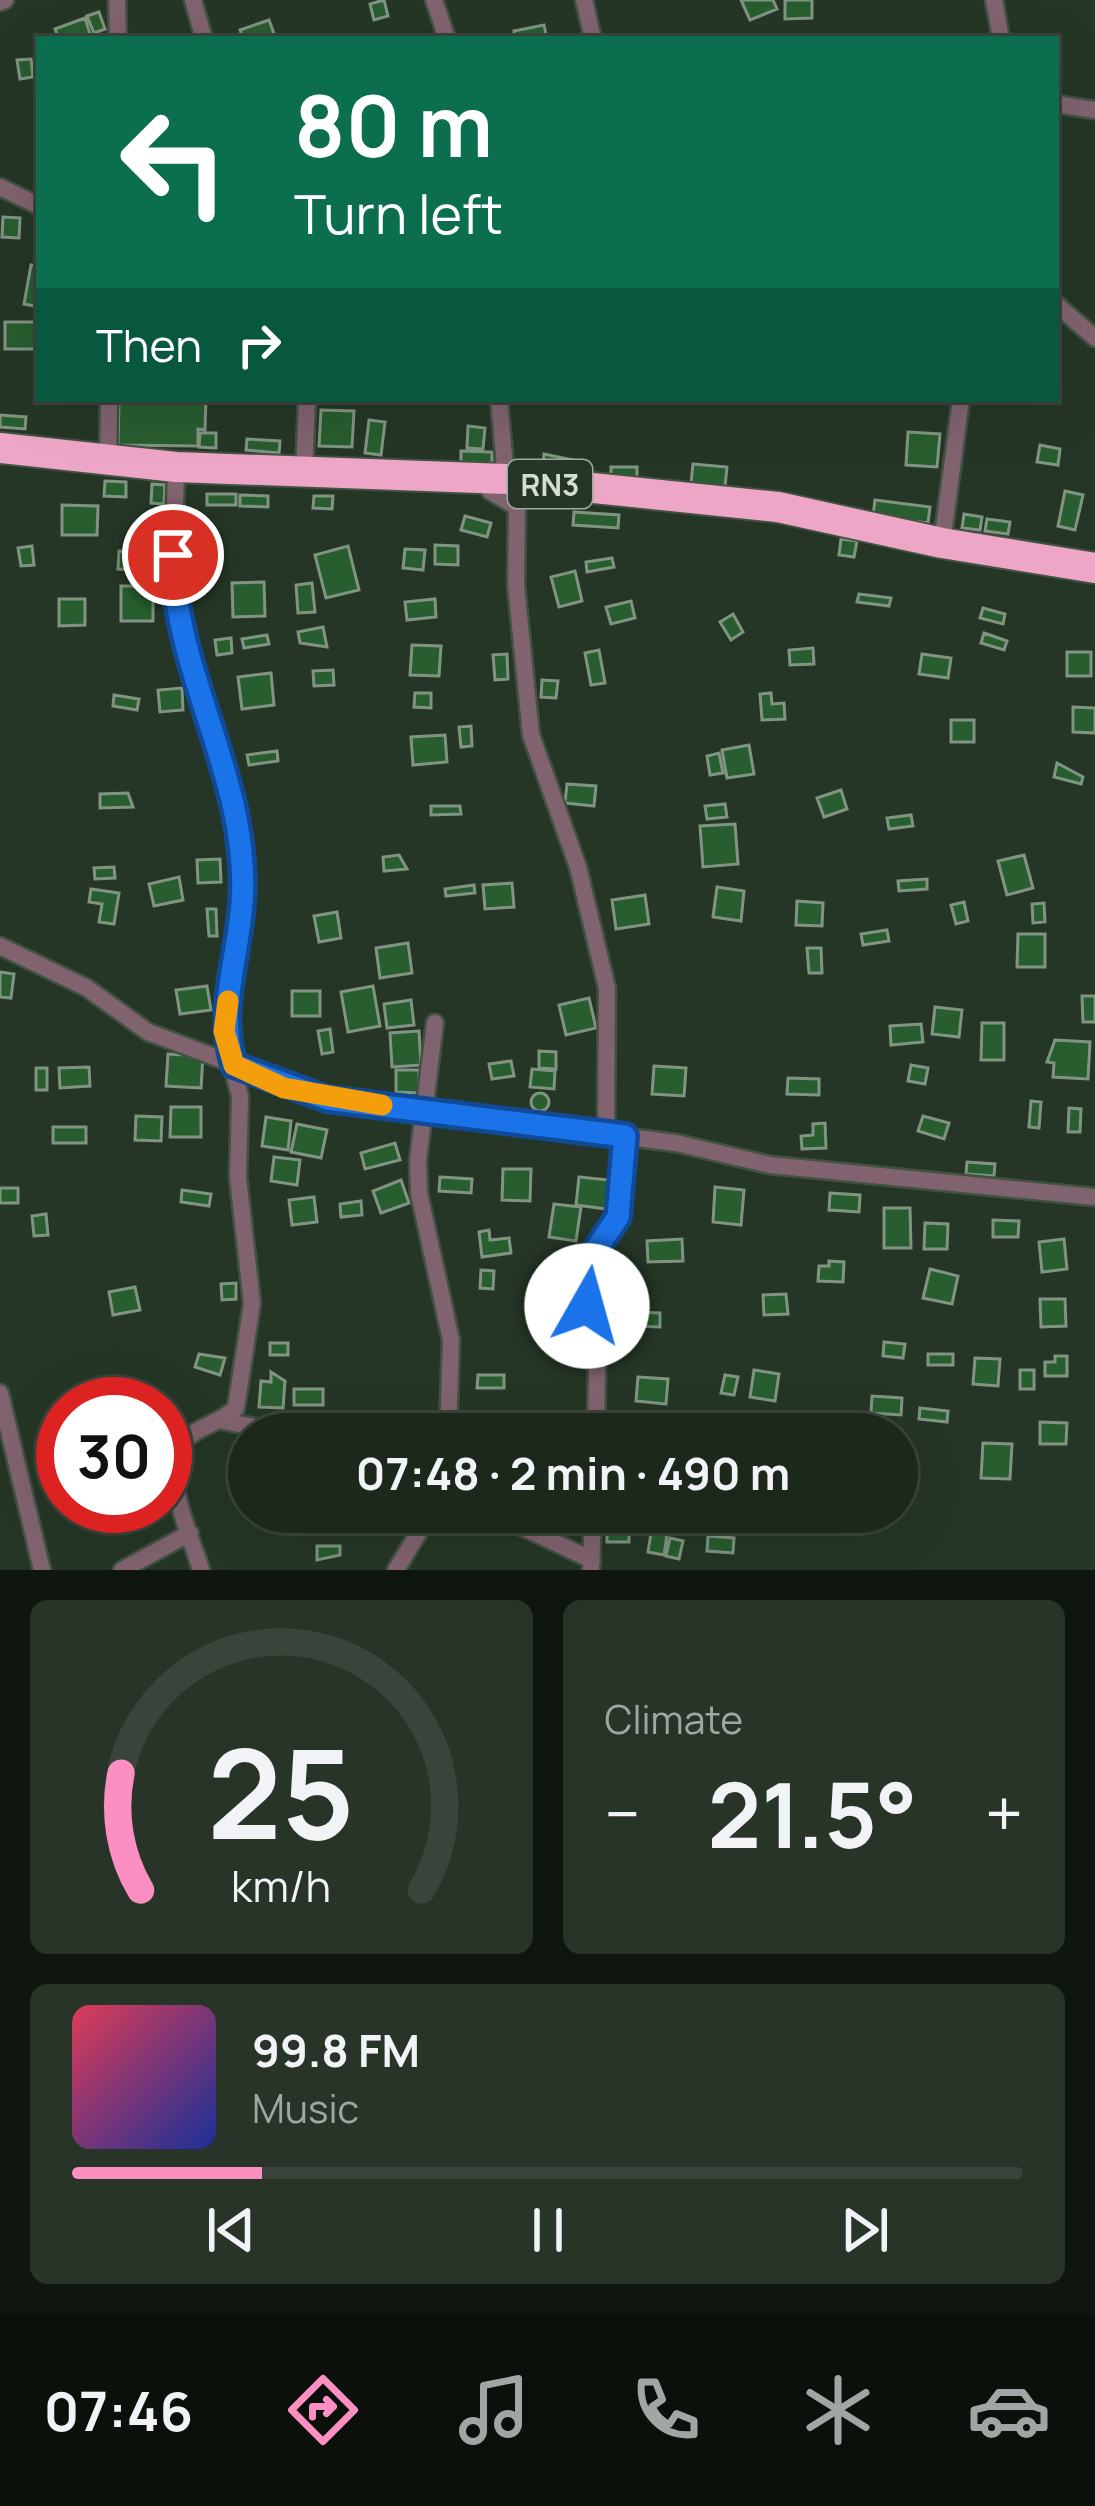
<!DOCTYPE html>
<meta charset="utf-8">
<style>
body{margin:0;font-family:Manrope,sans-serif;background:#293429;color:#f1f3f6;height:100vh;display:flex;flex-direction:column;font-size:45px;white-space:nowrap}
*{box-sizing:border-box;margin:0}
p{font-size:39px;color:#a0a6a3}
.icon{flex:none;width:66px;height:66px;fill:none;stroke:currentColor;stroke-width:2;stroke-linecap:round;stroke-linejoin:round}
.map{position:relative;height:1570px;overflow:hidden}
.drawer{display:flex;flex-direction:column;gap:30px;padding:30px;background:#0f160f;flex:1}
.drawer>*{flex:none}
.top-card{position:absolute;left:36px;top:36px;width:1023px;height:366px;border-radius:0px;box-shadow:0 12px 48px #0002,0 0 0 3px #3a443b;background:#0b6e4f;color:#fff;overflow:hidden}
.speed{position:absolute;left:36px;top:1377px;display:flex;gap:24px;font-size:60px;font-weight:700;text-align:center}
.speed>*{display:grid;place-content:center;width:156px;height:156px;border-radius:50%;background:#1c281c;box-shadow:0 12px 48px #0002,0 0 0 3px #3a443b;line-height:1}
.speed .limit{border:18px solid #d22;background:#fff;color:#111}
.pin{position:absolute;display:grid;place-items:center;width:102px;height:102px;color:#fff;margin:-51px;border:6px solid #fff;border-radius:50%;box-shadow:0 3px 12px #0007}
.me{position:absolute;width:132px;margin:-66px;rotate:7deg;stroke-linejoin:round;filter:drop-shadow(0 0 9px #0008)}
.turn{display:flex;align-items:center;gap:42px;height:252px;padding:0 60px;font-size:54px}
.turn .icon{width:156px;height:156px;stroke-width:2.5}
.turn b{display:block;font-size:84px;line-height:102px}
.then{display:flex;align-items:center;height:114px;padding:0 60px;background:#0003;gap:24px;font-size:45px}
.big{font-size:90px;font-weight:700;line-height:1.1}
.drawer .widget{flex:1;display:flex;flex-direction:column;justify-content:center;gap:18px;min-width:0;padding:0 42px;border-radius:18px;background:#293429}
.drawer .dial{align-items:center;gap:0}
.dial svg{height:312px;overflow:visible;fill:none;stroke:#3a443b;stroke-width:7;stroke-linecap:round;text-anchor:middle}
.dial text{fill:#f1f3f6;stroke:none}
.song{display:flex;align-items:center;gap:36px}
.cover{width:144px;height:144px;border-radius:18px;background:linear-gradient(135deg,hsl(350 70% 55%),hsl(230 70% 35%))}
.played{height:12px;border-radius:6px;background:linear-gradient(90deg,#fc8fc2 20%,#3a443b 20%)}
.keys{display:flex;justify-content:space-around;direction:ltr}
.heat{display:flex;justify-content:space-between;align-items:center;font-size:66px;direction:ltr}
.drawer .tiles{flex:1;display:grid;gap:30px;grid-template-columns:1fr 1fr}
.widget:last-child{grid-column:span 2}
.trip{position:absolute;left:228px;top:1413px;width:690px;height:120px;border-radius:60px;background:#1c281c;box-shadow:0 12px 48px #0002,0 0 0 3px #3a443b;font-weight:700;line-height:120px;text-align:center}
.menu{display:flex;height:192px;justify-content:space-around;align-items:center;background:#0b100b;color:#a0a6a3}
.menu .icon{width:84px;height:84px}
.menu .current{color:#fc8fc2}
.menu b{font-size:54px;color:#f1f3f6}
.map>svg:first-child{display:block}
</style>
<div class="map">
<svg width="1095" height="1570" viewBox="0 0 1095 1570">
<rect width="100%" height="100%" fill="#253626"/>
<path fill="#285d2f" stroke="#819481" stroke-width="3" d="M 384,0 L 388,16 L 374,20 L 370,4 Z
M 741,0 L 773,0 L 777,9 L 750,20 Z
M 785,0 L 812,0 L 812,18 L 785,19 Z
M 99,12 L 105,29 L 94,33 L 87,16 Z
M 85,18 L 90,34 L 59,39 L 55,29 Z
M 269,20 L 276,39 L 243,39 L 240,30 Z
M 544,25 L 547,39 L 515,39 L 514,31 Z
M 31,59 L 33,77 L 20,79 L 17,60 Z
M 3,217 L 20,218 L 19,238 L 2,237 Z
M 31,265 L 39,267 L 39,307 L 24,304 Z
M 5,322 L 39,322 L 39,349 L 5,349 Z
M 119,399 L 206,399 L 205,430 L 198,429 L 198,446 L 118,445 Z
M 321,410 L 354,411 L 352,447 L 319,446 Z
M 0,415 L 26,417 L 25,429 L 0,427 Z
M 369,420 L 385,422 L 381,455 L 365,453 Z
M 468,426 L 485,428 L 483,449 L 467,448 Z
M 908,432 L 940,434 L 937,467 L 906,465 Z
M 200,433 L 216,433 L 216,448 L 199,447 Z
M 247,439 L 280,441 L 279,453 L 246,450 Z
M 1040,445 L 1060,449 L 1058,465 L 1037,462 Z
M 461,451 L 492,452 L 492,465 L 461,464 Z
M 544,454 L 582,462 L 581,473 L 543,471 Z
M 693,464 L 727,467 L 725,487 L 691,483 Z
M 611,467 L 637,467 L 637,480 L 611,479 Z
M 105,481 L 126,482 L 126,497 L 104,496 Z
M 152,484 L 165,485 L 164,504 L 151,503 Z
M 1065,491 L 1083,495 L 1075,530 L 1058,526 Z
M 207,494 L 236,494 L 236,505 L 207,505 Z
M 240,495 L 268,496 L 268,507 L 240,506 Z
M 314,496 L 333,496 L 332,509 L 313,508 Z
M 875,500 L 930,507 L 928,523 L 873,516 Z
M 62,505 L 98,506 L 97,535 L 62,535 Z
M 574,512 L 619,515 L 618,528 L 573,525 Z
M 964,514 L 982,517 L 980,530 L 962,528 Z
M 465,516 L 491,523 L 487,537 L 461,530 Z
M 987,519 L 1010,522 L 1008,534 L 985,531 Z
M 841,539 L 857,541 L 854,557 L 839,555 Z
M 435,545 L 458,546 L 458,565 L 435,564 Z
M 32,546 L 34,565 L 21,566 L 18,548 Z
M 348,546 L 359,590 L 326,598 L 315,555 Z
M 405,549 L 425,550 L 423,570 L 403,568 Z
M 119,551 L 138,552 L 137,570 L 118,569 Z
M 612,558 L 614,567 L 587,572 L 586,562 Z
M 575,571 L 582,601 L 559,607 L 551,577 Z
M 264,582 L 265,616 L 233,617 L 232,583 Z
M 312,583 L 315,612 L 298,613 L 296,585 Z
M 121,586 L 153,586 L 153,621 L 121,621 Z
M 859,594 L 891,598 L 889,606 L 857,602 Z
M 59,599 L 85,599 L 85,625 L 59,626 Z
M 435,599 L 436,617 L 407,620 L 405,602 Z
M 631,601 L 635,618 L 611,624 L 606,607 Z
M 983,608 L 1005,614 L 1003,624 L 980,618 Z
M 733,614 L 743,632 L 731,640 L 720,622 Z
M 323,627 L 327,647 L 300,643 L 298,632 Z
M 984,633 L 1007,641 L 1004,650 L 981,643 Z
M 267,635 L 269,644 L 244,648 L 242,639 Z
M 231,638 L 232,653 L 217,655 L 215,640 Z
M 412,645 L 441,646 L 439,676 L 410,675 Z
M 813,648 L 814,664 L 790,665 L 789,650 Z
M 599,650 L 605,683 L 591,685 L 585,653 Z
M 1067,652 L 1091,652 L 1091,676 L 1067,676 Z
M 507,654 L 508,679 L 495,680 L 493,655 Z
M 922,654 L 951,658 L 948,678 L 919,674 Z
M 333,670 L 334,685 L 314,686 L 313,671 Z
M 271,673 L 274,705 L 242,709 L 238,677 Z
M 542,680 L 558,681 L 556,698 L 541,697 Z
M 182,688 L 183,710 L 160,712 L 158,690 Z
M 415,693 L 431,693 L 431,708 L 414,707 Z
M 771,693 L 772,704 L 784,703 L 785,719 L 762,720 L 760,694 Z
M 114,695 L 139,699 L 137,710 L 113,706 Z
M 1073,707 L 1095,708 L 1095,733 L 1073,732 Z
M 951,720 L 974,720 L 974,742 L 951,742 Z
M 471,726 L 472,746 L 461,747 L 459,727 Z
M 445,735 L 447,762 L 413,765 L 411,737 Z
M 749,745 L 754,774 L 727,778 L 722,750 Z
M 277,751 L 278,761 L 249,765 L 247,755 Z
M 719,753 L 723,773 L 710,775 L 707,756 Z
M 1057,763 L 1083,777 L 1081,784 L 1054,777 Z
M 567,784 L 596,786 L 594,806 L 565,803 Z
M 841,790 L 847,809 L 824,817 L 817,798 Z
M 128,793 L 133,807 L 100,808 L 100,794 Z
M 725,804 L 727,817 L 707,819 L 705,806 Z
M 431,806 L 460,806 L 461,814 L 431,815 Z
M 911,815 L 913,826 L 889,829 L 887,818 Z
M 735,824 L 738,864 L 703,867 L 700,826 Z
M 399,855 L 407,869 L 384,871 L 383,857 Z
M 1024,855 L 1033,888 L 1007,895 L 998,861 Z
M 220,859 L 221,882 L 198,883 L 197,860 Z
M 114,867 L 115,878 L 95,879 L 94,868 Z
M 179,877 L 183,900 L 154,906 L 149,884 Z
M 927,879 L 927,889 L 899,891 L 898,881 Z
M 512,883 L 514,907 L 485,909 L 483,885 Z
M 474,885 L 475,893 L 446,896 L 445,889 Z
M 717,887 L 744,891 L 741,921 L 713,917 Z
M 91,889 L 119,893 L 114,924 L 99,922 L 102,904 L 89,902 Z
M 645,895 L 649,924 L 616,929 L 612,900 Z
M 797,901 L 823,903 L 822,926 L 796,925 Z
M 964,902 L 968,921 L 956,924 L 951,905 Z
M 1044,903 L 1045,922 L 1033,923 L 1032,904 Z
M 207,909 L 216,909 L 217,936 L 209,936 Z
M 337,912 L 341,938 L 319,942 L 314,916 Z
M 887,930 L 889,941 L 863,945 L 861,934 Z
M 1018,934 L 1045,934 L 1045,967 L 1017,967 Z
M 408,943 L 412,973 L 380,978 L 376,948 Z
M 807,948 L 821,948 L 822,973 L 809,973 Z
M 0,972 L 14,974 L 11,998 L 0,997 Z
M 207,986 L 211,1010 L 180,1014 L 176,990 Z
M 373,986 L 380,1026 L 348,1032 L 341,992 Z
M 292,991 L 320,991 L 320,1016 L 292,1016 Z
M 1082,996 L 1095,996 L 1095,1022 L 1083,1022 Z
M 589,998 L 596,1028 L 566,1035 L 559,1005 Z
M 411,1000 L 414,1025 L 387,1028 L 384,1004 Z
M 935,1007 L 962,1010 L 959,1037 L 932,1034 Z
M 982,1023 L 1004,1023 L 1004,1060 L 981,1060 Z
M 921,1024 L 923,1042 L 891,1045 L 890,1026 Z
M 330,1029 L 333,1052 L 322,1054 L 318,1031 Z
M 419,1031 L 421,1065 L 392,1067 L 390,1033 Z
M 1055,1040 L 1090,1042 L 1088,1079 L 1053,1077 L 1054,1063 L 1047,1062 Z
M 539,1051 L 556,1052 L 556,1069 L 539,1068 Z
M 168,1054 L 203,1056 L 201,1088 L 166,1086 Z
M 511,1061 L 514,1076 L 492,1079 L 489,1064 Z
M 911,1065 L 928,1068 L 925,1084 L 908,1081 Z
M 654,1066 L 686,1068 L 684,1096 L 652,1094 Z
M 89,1067 L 90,1086 L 60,1088 L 59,1068 Z
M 36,1068 L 47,1068 L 47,1090 L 36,1090 Z
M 532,1069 L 555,1071 L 554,1089 L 530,1087 Z
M 396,1070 L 419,1070 L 419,1093 L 396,1092 Z
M 788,1078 L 819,1079 L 819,1095 L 787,1094 Z
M531 1102a9 9 0 1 1 18 0a9 9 0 1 1-18 0Z
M 1031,1101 L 1041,1102 L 1039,1128 L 1029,1127 Z
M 171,1107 L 201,1107 L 201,1137 L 170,1137 Z
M 1069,1108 L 1081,1109 L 1080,1132 L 1068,1132 Z
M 136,1116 L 162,1117 L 161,1141 L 135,1140 Z
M 923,1116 L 949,1123 L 944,1139 L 918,1131 Z
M 266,1117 L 291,1121 L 288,1150 L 262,1146 Z
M 825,1123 L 826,1148 L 802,1149 L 801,1136 L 813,1135 L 813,1124 Z
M 297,1124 L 327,1130 L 321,1158 L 291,1152 Z
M 53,1127 L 86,1127 L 86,1143 L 53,1143 Z
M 395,1143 L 400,1160 L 365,1169 L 361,1153 Z
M 274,1157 L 300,1160 L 297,1185 L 271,1181 Z
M 967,1162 L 995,1164 L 994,1176 L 966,1174 Z
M 503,1169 L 531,1169 L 530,1201 L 502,1200 Z
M 440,1177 L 472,1179 L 471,1193 L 439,1191 Z
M 579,1177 L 609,1180 L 606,1209 L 576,1205 Z
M 401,1180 L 409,1203 L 381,1213 L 373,1191 Z
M 715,1187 L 744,1190 L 741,1225 L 713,1222 Z
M 0,1188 L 18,1188 L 18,1203 L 0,1203 Z
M 182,1190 L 211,1194 L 209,1206 L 181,1202 Z
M 830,1193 L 860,1195 L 859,1212 L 829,1210 Z
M 314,1197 L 317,1222 L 292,1225 L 289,1200 Z
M 361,1201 L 362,1215 L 341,1217 L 340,1204 Z
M 554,1204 L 581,1207 L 576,1241 L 549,1237 Z
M 884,1208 L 910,1208 L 911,1248 L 884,1248 Z
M 46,1214 L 48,1235 L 34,1236 L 32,1216 Z
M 993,1220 L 1019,1221 L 1018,1237 L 993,1237 Z
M 925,1223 L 948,1224 L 947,1249 L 924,1249 Z
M 489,1230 L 490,1240 L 509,1238 L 511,1253 L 482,1257 L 479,1232 Z
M 682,1239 L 683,1261 L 648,1262 L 647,1241 Z
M 1064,1239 L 1067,1269 L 1042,1272 L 1039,1242 Z
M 829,1261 L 844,1262 L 843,1282 L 818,1281 L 819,1266 L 829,1266 Z
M 930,1269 L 958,1276 L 952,1304 L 923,1298 Z
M 481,1270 L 494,1271 L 493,1289 L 480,1288 Z
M 236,1283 L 236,1299 L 222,1300 L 221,1284 Z
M 135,1287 L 140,1310 L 113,1315 L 109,1292 Z
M 786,1294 L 788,1314 L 764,1315 L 763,1295 Z
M 1040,1299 L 1065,1299 L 1066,1326 L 1041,1327 Z
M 634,1312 L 660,1313 L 660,1327 L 634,1326 Z
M 884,1342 L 905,1344 L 903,1358 L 883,1356 Z
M 270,1343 L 288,1343 L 288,1355 L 270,1355 Z
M 199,1354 L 225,1358 L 220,1375 L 195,1367 Z
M 928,1354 L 953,1354 L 953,1365 L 928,1365 Z
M 1055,1356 L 1067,1356 L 1067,1376 L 1045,1376 L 1045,1362 L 1055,1362 Z
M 975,1358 L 1000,1359 L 998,1386 L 973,1384 Z
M 754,1370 L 779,1374 L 775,1401 L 750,1397 Z
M 1020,1370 L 1034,1370 L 1034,1389 L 1020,1389 Z
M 271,1372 L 285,1381 L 283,1408 L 259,1407 L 261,1381 L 271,1382 Z
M 478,1375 L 504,1375 L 504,1388 L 477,1388 Z
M 725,1375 L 738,1377 L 734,1395 L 721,1393 Z
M 638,1377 L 668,1379 L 666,1404 L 636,1401 Z
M 294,1389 L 323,1389 L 323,1405 L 294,1405 Z
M 872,1396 L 902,1398 L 901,1415 L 871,1413 Z
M 920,1408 L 948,1411 L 947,1422 L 919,1419 Z
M 1040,1422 L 1067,1423 L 1066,1444 L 1040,1444 Z
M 983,1443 L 1012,1444 L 1010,1479 L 981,1478 Z
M 560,1512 L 584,1512 L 583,1523 L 559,1522 Z
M 668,1512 L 691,1512 L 690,1525 L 668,1523 Z
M 761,1517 L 780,1517 L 780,1533 L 761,1533 Z
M 607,1529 L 629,1529 L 629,1542 L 607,1542 Z
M 651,1533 L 667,1535 L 664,1555 L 648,1552 Z
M 708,1536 L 734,1538 L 733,1553 L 707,1551 Z
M 670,1538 L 683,1541 L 679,1559 L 666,1556 Z
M 317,1546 L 340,1546 L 340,1555 L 317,1560 Z"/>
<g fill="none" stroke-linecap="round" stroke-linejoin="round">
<g stroke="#415142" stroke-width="21">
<path id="street" d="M 117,0 L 118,39
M 193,0 L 204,39
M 434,0 L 447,39
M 584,0 L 593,39
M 994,0 L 1001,39
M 0,2 L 5,0
M 1056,104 L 1095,110
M 0,187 L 39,206
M 1056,304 L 1095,338
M 499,399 L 506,479
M 108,462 L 109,399
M 176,467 L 173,587 L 212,735 L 237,803 L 243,900 L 224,1031 L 240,1097 L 238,1177 L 252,1303 L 236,1408 C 221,1423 201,1425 186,1439 C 156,1468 192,1537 201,1570
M 304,474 L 307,399
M 483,478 L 490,491 L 517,507 L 516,585 L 531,735 L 578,867 L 607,988 L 606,1133
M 942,543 L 961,399
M 0,946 L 87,988 L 148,1032 L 327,1099 L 676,1143 L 770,1165 L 1095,1197
M 435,1023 L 418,1160 L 419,1193 L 451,1340 L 448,1434
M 0,1393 L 42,1570
M 223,1421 L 291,1434
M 596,1434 L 597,1368 L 582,1278 L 618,1217 L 625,1136
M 490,1512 L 592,1560
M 591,1569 L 593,1512
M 122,1570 L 190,1533
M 396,1570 L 431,1512"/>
</g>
<g stroke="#415142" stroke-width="34">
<path id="highway" d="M 0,448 L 176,467 L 506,479 L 778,507 L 942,543 L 1095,568"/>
</g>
<use href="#street" stroke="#81636f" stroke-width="16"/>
<use href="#highway" stroke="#eea6c6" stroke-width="30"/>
</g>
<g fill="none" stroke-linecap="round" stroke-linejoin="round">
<g stroke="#114b97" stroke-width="30">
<path id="route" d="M 173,555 C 174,675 251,781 242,903 C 238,959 217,1010 234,1065 L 327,1099 L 625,1136 L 618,1217 L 584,1267 L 587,1306"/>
</g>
<use href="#route" stroke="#1a73e8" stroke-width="21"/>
<path stroke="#f59e0b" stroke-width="21" d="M 228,1001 L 224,1031 L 234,1065 L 284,1088 L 382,1105"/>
</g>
<g text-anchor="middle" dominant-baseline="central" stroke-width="12" stroke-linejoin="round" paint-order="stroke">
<rect fill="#253626" stroke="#9eab9f" stroke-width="3" x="508" y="460" width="84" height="48" rx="9"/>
<g font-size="30" font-weight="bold" fill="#d2ddd3">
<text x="550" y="484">RN3</text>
</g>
</g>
</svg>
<div class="speed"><div class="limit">30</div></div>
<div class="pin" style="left:173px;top:555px;background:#d93025"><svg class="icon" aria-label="arrive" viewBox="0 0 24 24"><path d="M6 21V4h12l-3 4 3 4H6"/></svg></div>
<svg class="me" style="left:587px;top:1306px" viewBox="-20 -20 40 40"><circle r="19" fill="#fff"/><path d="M0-13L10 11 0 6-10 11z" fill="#1a73e8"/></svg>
<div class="trip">07:48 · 2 min · 490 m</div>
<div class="top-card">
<div class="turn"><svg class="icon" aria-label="left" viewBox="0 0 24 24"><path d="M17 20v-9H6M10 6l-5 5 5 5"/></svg><div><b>80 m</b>Turn left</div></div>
<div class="then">Then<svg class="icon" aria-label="right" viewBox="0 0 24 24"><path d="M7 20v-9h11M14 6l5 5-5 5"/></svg></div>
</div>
</div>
<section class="drawer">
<div class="tiles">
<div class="widget dial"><svg viewBox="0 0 100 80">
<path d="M14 69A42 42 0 1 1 86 69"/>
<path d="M14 69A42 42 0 0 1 9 39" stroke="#fc8fc2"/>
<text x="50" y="56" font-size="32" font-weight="700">25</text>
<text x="50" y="72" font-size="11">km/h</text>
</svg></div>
<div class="widget"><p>Climate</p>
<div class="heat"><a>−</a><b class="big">21.5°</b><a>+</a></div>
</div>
<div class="widget">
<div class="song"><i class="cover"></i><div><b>99.8 FM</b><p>Music</p></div></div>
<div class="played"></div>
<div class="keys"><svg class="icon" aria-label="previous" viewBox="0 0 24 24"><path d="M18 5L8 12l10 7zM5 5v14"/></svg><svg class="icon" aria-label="pause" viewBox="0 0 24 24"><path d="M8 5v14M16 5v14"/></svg><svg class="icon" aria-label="next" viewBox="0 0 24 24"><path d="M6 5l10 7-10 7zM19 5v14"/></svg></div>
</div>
</div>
</section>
<nav class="menu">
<b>07:46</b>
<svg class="icon current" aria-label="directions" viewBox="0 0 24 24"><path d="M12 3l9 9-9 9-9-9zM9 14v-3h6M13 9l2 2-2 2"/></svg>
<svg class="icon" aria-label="music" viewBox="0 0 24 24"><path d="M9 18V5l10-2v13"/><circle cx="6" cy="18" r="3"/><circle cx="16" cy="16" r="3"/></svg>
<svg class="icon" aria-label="phone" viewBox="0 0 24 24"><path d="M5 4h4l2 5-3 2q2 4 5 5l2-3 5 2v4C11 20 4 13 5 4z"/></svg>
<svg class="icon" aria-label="climate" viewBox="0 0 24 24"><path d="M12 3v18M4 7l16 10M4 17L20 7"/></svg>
<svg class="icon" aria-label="car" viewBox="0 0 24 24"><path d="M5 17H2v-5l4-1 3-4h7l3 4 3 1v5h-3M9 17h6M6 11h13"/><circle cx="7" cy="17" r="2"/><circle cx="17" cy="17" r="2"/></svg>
</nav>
